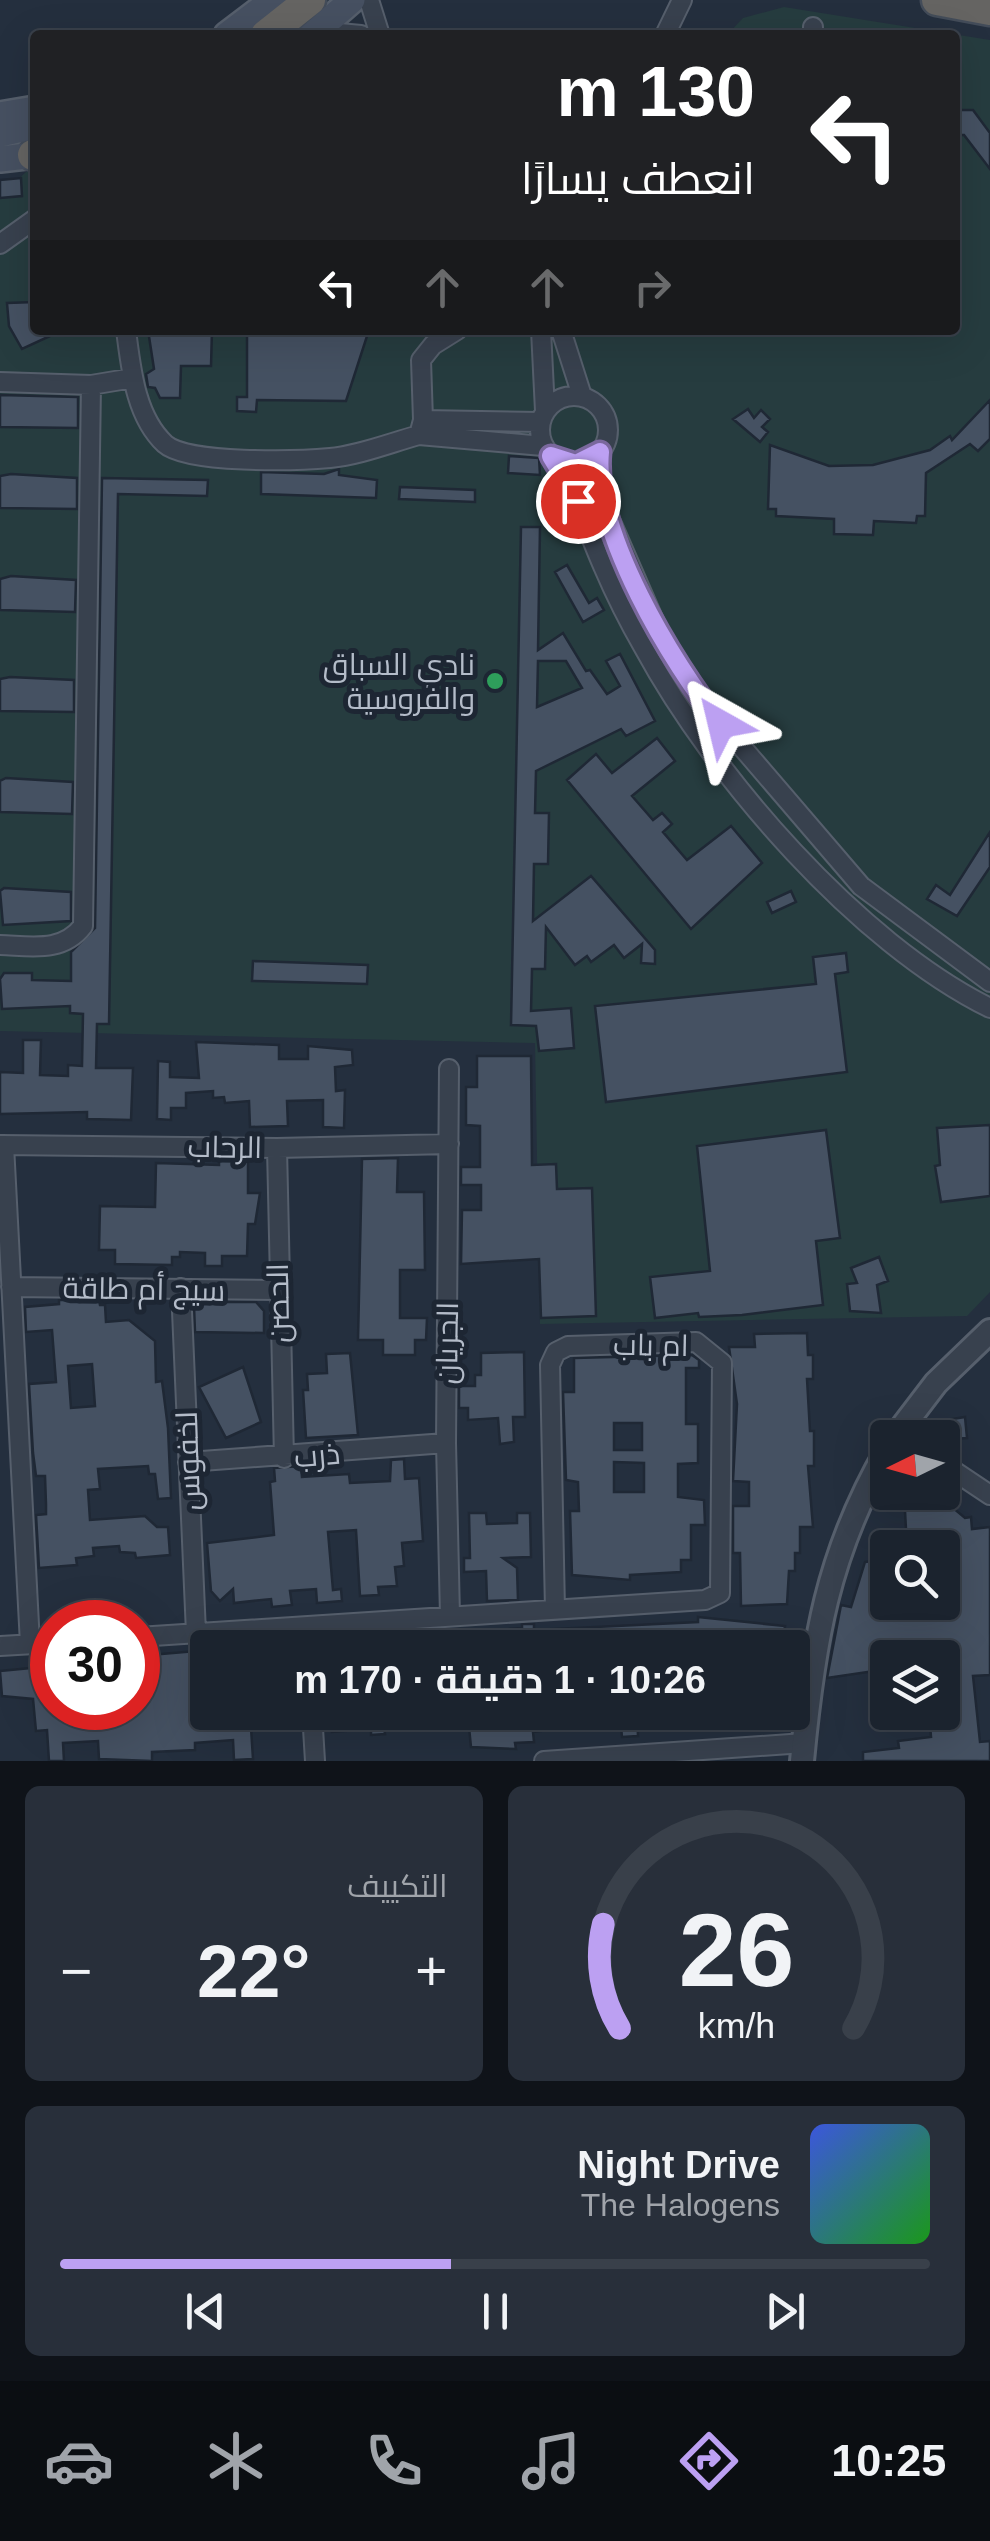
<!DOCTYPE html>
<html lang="ar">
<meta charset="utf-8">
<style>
body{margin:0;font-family:Arial,Cairo,sans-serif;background:#282f3a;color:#f1f3f6;direction:rtl;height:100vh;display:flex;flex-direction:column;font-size:38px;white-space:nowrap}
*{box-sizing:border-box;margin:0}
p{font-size:32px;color:#a0a4aa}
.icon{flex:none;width:55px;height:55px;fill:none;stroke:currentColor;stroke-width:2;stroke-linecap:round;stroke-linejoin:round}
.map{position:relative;height:1761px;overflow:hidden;direction:ltr}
.side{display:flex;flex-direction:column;gap:25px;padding:25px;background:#0f1319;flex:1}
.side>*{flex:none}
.guide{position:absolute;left:30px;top:30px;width:930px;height:305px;border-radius:10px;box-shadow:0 10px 40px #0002,0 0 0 2px #39404a;direction:rtl;background:#202124;color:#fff;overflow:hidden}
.needle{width:65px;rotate:265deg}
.buttons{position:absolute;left:870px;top:1420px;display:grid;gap:20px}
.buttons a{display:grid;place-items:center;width:90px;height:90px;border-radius:10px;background:#1b232e;box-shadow:0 10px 40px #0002,0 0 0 2px #39404a;font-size:50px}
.speed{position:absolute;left:30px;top:1600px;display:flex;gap:20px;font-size:50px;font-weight:700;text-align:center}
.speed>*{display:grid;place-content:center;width:130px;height:130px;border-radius:50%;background:#1b232e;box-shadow:0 10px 40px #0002,0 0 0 2px #39404a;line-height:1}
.speed .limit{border:15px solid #d22;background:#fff;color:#111}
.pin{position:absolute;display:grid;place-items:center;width:85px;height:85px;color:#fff;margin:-42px;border:5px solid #fff;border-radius:50%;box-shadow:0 2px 10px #0007}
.me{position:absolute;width:110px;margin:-55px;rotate:323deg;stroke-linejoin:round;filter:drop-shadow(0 0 8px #0008)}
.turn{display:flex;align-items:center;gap:35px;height:210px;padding:0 40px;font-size:45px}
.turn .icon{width:130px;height:130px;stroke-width:2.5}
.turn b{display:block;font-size:70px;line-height:85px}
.lanes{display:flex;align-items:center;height:95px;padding:0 40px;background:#0003;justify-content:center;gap:50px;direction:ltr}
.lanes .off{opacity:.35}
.big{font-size:75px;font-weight:700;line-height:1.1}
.side .card{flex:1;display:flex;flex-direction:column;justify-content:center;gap:15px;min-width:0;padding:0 35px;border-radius:15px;background:#282f3a}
.side .dial{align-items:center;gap:0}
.dial svg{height:260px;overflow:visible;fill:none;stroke:#39404a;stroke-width:7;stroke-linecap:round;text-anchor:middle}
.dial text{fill:#f1f3f6;stroke:none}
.song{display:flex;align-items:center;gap:30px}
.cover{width:120px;height:120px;border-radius:15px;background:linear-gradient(135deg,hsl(230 70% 55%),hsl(120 70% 35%))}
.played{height:10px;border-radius:5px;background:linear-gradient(90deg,#bca0f2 45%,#39404a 45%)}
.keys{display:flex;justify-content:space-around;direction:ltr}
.heat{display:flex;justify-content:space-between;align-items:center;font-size:55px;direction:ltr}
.side .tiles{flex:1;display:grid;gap:25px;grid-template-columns:1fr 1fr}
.card:last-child{grid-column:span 2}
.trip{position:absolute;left:190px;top:1630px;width:620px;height:100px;border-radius:10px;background:#1b232e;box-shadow:0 10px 40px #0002,0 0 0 2px #39404a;font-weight:700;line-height:100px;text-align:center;direction:rtl}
.tabs{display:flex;height:160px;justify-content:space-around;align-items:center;background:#0b0e12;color:#a0a4aa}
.tabs .icon{width:70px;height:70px}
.tabs .selected{color:#bca0f2}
.tabs b{font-size:45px;color:#f1f3f6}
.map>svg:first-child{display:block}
</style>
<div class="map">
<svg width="990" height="1761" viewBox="0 0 990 1761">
<rect width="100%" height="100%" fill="#242f3e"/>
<path fill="#263c3f" d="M 784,7 L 990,40 L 990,1292 L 967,1316 L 540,1324 L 535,1043 L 0,1031 L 0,196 L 26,172 L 35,171 L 35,330 L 955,330 L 955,35 L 727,35 L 743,18 Z"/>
<path fill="#455162" stroke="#1f2835" stroke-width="2.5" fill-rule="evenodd" d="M 955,110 L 973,110 L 990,133 L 990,169 L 964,135 L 955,135 Z
M 21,178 L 22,196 L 0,198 L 0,180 Z
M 35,302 L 35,330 L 63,330 L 22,349 L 9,326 L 7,303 Z
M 148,330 L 212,330 L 211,366 L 181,366 L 180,398 L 160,398 L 155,388 L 148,387 L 146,374 L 154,369 Z
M 247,330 L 369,330 L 346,401 L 257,400 L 256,412 L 237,411 L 237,397 L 247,397 Z
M 0,395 L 78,397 L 78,428 L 0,427 Z
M 990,400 L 990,439 L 978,451 L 970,444 L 926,473 L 925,516 L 917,516 L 916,523 L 874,521 L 873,535 L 834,534 L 834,519 L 776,516 L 776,509 L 768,509 L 770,445 L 829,466 L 873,465 L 930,450 L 950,436 L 952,440 Z
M 748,409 L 754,418 L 761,410 L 770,419 L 762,427 L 768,432 L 760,442 L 733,419 Z
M 509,456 L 539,458 L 540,475 L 508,473 Z
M 339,469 L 339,475 L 377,480 L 376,498 L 261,494 L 261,472 L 324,474 Z
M 11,474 L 77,478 L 77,509 L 0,508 L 0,476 Z
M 102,478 L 208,480 L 207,496 L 118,494 L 109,1024 L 97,1024 L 96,1068 L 133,1068 L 131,1120 L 87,1119 L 87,1112 L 0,1114 L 0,1072 L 23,1073 L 23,1040 L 41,1040 L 40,1075 L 68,1076 L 68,1065 L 82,1066 L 83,1014 L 70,1013 L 70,1006 L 2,1009 L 0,979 L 4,973 L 32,973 L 32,980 L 71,981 L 71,952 L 95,928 Z
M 400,487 L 475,490 L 475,502 L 399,499 Z
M 521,527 L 540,527 L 538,650 L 563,633 L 586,671 L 590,670 L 607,694 L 620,686 L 606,661 L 620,654 L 655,721 L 626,736 L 621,729 L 536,771 L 535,813 L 549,813 L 548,864 L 534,864 L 533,921 L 591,876 L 655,950 L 655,964 L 641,963 L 642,944 L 624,958 L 614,945 L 591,962 L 587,956 L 575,965 L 546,927 L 545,969 L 532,969 L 531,1011 L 571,1008 L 574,1048 L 539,1051 L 536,1026 L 511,1025 ZM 538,661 L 566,661 L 582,688 L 537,707 Z
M 567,565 L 589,603 L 597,598 L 604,610 L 583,622 L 555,572 Z
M 11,576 L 76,580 L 75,612 L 0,610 L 0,579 Z
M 10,677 L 74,680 L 74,712 L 0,711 L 0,679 Z
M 657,738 L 675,761 L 632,796 L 653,820 L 662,813 L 672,824 L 663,832 L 687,860 L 731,826 L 762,863 L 691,929 L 567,780 L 596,754 L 612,773 Z
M 6,778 L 73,782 L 72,814 L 0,812 L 0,781 Z
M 990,832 L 990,867 L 957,916 L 927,899 L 936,885 L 950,895 Z
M 4,888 L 71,892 L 71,921 L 3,925 L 0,891 Z
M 791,891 L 796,902 L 772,913 L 767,902 Z
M 846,953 L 848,972 L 835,974 L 847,1072 L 606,1102 L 595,1006 L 816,984 L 813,957 Z
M 253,961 L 368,965 L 367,984 L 252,981 Z
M 196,1042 L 279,1045 L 279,1059 L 308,1059 L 308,1046 L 352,1050 L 353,1065 L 335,1067 L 336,1091 L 345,1090 L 344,1128 L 323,1127 L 323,1100 L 287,1101 L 288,1126 L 250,1127 L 249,1101 L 225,1103 L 224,1097 L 213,1098 L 213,1091 L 186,1093 L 186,1108 L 171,1108 L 171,1120 L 157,1119 L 158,1061 L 170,1062 L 170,1077 L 199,1078 Z
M 477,1056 L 531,1056 L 532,1165 L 556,1164 L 557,1189 L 592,1188 L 596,1316 L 541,1318 L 539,1259 L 461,1264 L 462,1210 L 481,1210 L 481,1185 L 461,1185 L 461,1167 L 480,1167 L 480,1126 L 466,1125 L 466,1087 L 477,1087 Z
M 990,1125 L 990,1196 L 941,1202 L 935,1166 L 940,1165 L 937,1128 Z
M 826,1130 L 840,1238 L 816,1241 L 823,1305 L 742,1315 L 699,1317 L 698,1313 L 655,1318 L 650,1277 L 710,1271 L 697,1146 Z
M 398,1158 L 397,1192 L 424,1192 L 425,1270 L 400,1270 L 400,1318 L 427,1318 L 426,1340 L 415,1340 L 415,1355 L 383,1355 L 383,1340 L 358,1340 L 362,1159 Z
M 219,1160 L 248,1160 L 248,1193 L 260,1193 L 255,1224 L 248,1224 L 247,1256 L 222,1256 L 222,1266 L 205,1266 L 205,1253 L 180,1252 L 180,1257 L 172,1257 L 172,1265 L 115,1264 L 115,1250 L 99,1250 L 100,1206 L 155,1207 L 156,1163 L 219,1165 Z
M 879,1257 L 888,1281 L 877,1285 L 881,1313 L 850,1311 L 847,1284 L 857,1283 L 851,1268 Z
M 59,1300 L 99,1300 L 100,1305 L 105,1305 L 106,1322 L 129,1320 L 155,1341 L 156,1382 L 162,1381 L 168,1428 L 171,1498 L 158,1499 L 155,1474 L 149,1474 L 148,1466 L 98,1469 L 100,1489 L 88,1490 L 90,1520 L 145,1516 L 157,1527 L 168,1527 L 170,1555 L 136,1558 L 135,1553 L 120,1552 L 119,1546 L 93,1548 L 94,1556 L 76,1558 L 77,1565 L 39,1568 L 36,1515 L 46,1514 L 46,1504 L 45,1476 L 36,1476 L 33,1453 L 29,1384 L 56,1382 L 52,1330 L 26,1332 L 25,1307 L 59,1304 ZM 92,1364 L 95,1406 L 71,1408 L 68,1366 Z
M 200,1302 L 256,1302 L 264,1311 L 264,1333 L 195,1332 L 194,1306 Z
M 807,1333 L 808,1355 L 813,1355 L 813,1379 L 807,1379 L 810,1431 L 814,1431 L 814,1466 L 808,1466 L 813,1527 L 800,1527 L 800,1553 L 795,1553 L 795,1571 L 789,1571 L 787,1604 L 741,1606 L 740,1553 L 733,1553 L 733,1506 L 749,1506 L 749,1482 L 733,1481 L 737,1404 L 729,1347 L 755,1347 L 754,1334 Z
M 524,1352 L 525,1417 L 513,1417 L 514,1442 L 500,1444 L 498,1418 L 468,1420 L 468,1408 L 459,1408 L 459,1386 L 475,1386 L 475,1375 L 481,1375 L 481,1353 Z
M 350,1353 L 358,1435 L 306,1438 L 303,1390 L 308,1390 L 307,1374 L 327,1373 L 326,1354 Z
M 692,1355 L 699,1360 L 699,1368 L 686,1368 L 686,1424 L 698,1424 L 698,1463 L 678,1464 L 678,1497 L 704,1500 L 705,1525 L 691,1525 L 691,1560 L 681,1560 L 681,1572 L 630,1575 L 630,1580 L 572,1575 L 570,1511 L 579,1511 L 578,1482 L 566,1480 L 563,1392 L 574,1392 L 574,1358 ZM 614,1423 L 642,1423 L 642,1450 L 614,1450 ZM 614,1462 L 644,1463 L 644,1492 L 614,1492 Z
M 243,1367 L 261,1422 L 226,1438 L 199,1387 Z
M 965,1417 L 967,1438 L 954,1439 L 952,1419 Z
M 404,1459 L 405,1479 L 419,1478 L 423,1541 L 402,1543 L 404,1566 L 395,1567 L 397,1586 L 378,1587 L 379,1595 L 360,1596 L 356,1530 L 328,1532 L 333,1590 L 341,1589 L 342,1601 L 317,1603 L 316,1589 L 290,1591 L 292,1605 L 272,1607 L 271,1599 L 234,1603 L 233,1589 L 220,1601 L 211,1591 L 207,1543 L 274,1535 L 270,1482 L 275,1481 L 274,1468 L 301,1466 L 302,1477 L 349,1474 L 350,1483 L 390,1481 L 391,1460 Z
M 904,1492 L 934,1492 L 965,1518 L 971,1517 L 972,1529 L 990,1527 L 990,1675 L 973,1676 L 980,1742 L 990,1741 L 990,1761 L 863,1761 L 863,1752 L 899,1748 L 898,1741 L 931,1737 L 929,1712 L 942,1712 L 942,1658 L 888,1658 L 888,1669 L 827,1678 L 841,1605 L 851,1607 L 865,1562 L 888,1559 L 888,1606 L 951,1599 L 946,1548 L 907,1548 Z
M 469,1513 L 486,1513 L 487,1524 L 517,1523 L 517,1513 L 530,1513 L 531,1557 L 503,1558 L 517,1568 L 518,1600 L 487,1601 L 486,1571 L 464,1572 L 464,1558 L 470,1558 Z
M 698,1617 L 785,1626 L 782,1648 L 511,1648 L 510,1629 L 522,1628 L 522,1624 L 534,1624 L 534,1630 L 698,1622 Z
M 477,1635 L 478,1648 L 436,1648 L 435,1637 Z
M 282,1640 L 286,1648 L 250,1648 L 261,1641 Z
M 208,1650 L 208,1712 L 250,1712 L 253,1759 L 234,1760 L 233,1740 L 195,1743 L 195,1750 L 152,1752 L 152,1761 L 99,1759 L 98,1741 L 63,1743 L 64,1761 L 49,1761 L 47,1730 L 36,1731 L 33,1699 L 2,1696 L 0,1671 L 52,1666 L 52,1711 L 138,1708 L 138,1656 Z
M 350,1712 L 463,1712 L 464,1722 L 384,1727 L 385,1734 L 371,1735 L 371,1729 L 332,1732 L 331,1716 Z
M 534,1712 L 534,1719 L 547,1719 L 548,1730 L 533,1732 L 534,1742 L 515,1743 L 516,1749 L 471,1747 L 469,1727 L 504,1725 L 512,1723 L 512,1713 Z
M 575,1712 L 637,1712 L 638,1736 L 622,1737 L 621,1726 L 576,1729 Z"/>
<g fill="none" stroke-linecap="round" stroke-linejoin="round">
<g stroke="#565f6c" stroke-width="22">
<path id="minor" d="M 369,0 L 380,35
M 813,27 L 813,35
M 318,31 L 361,35
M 665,35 L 682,0
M 0,244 L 35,219
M 126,330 C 131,368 135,416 165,444 C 187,464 297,461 330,458 C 360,455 390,443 419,435 L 423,420 L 421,360 L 433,345 L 457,330
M 541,330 L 545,411
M 561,330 L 582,396
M 0,382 L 91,385 L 133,378
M540 430a34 34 0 1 1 68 0a34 34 0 1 1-68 0Z
M 423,420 L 540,422
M 419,435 L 543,446
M 600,452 L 598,475 L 605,508 L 659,632 L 699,697 L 861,886 L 990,982
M 551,456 C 576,490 586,528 603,566 C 615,594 629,622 644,648 C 714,777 858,943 990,1008
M 0,945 C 32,946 62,953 83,926 L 91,385
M 449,1069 L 446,1443 L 450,1616
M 0,1145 L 277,1148 L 449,1144
M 4,1145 L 30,1644
M 277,1148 L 284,1458
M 11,1287 L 277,1290
M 181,1288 L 196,1633
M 188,1462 L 446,1443
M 942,1463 L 990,1495
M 138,1637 L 705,1600 L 720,1593 L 722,1363 L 696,1342 L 568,1346 L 556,1352 L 550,1365 L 555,1610
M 0,1646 L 52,1643
M 312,1712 L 315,1761
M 544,1761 L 804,1743"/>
</g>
<g stroke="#565f6c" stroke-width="28">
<path id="tertiary" d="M 894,1438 L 936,1383 L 990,1331
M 802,1761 C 813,1644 827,1553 888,1449"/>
</g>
<g stroke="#565f6c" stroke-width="30">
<path id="secondary" d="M 227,35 L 273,0
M 312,35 L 352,0
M 0,115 L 35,109
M 0,134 L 35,126
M 0,159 L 35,155"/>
</g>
<g stroke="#434c59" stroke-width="35">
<path id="trunk" d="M 937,0 L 990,10
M 266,35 L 310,0
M 33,155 L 35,154"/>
</g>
<use href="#minor" stroke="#38414e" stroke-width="18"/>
<use href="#tertiary" stroke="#38414e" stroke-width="22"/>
<use href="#secondary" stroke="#465061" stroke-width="25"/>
<use href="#trunk" stroke="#656462" stroke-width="30"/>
</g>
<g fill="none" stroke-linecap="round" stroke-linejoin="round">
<g stroke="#7a689d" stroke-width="25">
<path id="route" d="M 578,501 L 551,456 L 576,464 L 600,452 C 592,530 672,664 721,724"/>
</g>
<use href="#route" stroke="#bca0f2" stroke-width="18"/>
</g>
<circle fill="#2e9e5b" stroke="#1d2633" stroke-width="4" cx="495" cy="681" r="10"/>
<g text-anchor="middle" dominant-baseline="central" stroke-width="10" stroke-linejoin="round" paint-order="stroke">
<g font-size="30" fill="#b4bcc9" stroke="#1d2633" text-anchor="end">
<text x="475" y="664">نادي السباق<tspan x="475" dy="34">والفروسية</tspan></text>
</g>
<g font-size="30" fill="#b4bcc9" stroke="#1d2633">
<text transform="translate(225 1147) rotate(1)">الرحاب</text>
<text transform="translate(144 1289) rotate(1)">سيج أم طاقة</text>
<text transform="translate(278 1303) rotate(-91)">الحصن</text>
<text transform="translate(447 1343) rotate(-89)">الجريان</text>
<text transform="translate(651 1345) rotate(1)">ام باب</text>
<text transform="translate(317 1455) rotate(-5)">ذرب</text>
<text transform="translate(188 1461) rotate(-92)">لخفوس</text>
</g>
</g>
</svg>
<div class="buttons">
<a><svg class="needle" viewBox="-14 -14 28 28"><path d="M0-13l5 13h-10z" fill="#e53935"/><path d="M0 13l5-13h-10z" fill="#a0a4aa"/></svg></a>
<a><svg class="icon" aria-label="search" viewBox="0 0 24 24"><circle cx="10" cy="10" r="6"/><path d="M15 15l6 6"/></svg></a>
<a><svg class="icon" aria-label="layers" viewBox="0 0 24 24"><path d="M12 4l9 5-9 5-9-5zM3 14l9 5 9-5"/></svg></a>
</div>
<div class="speed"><div class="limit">30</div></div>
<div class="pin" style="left:578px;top:501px;background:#d93025"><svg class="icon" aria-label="arrive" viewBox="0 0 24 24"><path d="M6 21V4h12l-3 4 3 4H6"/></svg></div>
<svg class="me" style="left:721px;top:724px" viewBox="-20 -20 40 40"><path d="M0-17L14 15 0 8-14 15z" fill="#bca0f2" stroke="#fff" stroke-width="4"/></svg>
<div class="trip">10:26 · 1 دقيقة · 170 m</div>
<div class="guide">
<div class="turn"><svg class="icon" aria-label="left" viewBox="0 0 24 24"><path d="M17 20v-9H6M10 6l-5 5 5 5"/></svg><div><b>130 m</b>انعطف يسارًا</div></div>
<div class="lanes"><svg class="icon" aria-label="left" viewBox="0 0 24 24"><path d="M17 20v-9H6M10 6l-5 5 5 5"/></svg><svg class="icon off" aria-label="ahead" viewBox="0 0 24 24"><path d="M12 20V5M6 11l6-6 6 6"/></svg><svg class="icon off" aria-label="ahead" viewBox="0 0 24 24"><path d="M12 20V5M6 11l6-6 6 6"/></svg><svg class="icon off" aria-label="right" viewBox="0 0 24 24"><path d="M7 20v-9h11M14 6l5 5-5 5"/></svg></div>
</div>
</div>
<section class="side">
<div class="tiles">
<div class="card dial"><svg viewBox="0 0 100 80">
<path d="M14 69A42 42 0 1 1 86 69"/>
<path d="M14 69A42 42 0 0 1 9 37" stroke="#bca0f2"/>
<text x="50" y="56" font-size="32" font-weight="700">26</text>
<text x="50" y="72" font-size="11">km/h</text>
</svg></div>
<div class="card"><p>التكييف</p>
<div class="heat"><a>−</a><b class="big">22°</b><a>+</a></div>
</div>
<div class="card">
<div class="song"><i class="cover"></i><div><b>Night Drive</b><p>The Halogens</p></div></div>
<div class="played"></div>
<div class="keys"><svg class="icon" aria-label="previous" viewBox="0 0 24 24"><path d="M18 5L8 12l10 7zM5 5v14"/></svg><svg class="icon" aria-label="pause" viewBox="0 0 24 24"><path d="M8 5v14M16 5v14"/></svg><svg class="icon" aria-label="next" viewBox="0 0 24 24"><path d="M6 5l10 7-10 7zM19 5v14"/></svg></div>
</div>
</div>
</section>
<nav class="tabs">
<b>10:25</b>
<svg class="icon selected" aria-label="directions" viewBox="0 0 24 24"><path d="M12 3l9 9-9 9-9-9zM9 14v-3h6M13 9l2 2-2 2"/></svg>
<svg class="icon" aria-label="music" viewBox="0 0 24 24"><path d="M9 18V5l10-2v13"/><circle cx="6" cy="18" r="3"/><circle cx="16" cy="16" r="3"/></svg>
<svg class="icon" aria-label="phone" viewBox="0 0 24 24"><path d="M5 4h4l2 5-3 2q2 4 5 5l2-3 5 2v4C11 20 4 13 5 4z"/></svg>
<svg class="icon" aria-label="climate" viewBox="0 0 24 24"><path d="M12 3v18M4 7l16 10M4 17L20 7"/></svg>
<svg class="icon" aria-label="car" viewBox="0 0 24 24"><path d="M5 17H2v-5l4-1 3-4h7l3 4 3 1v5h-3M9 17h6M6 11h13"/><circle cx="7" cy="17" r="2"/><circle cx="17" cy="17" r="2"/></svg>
</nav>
